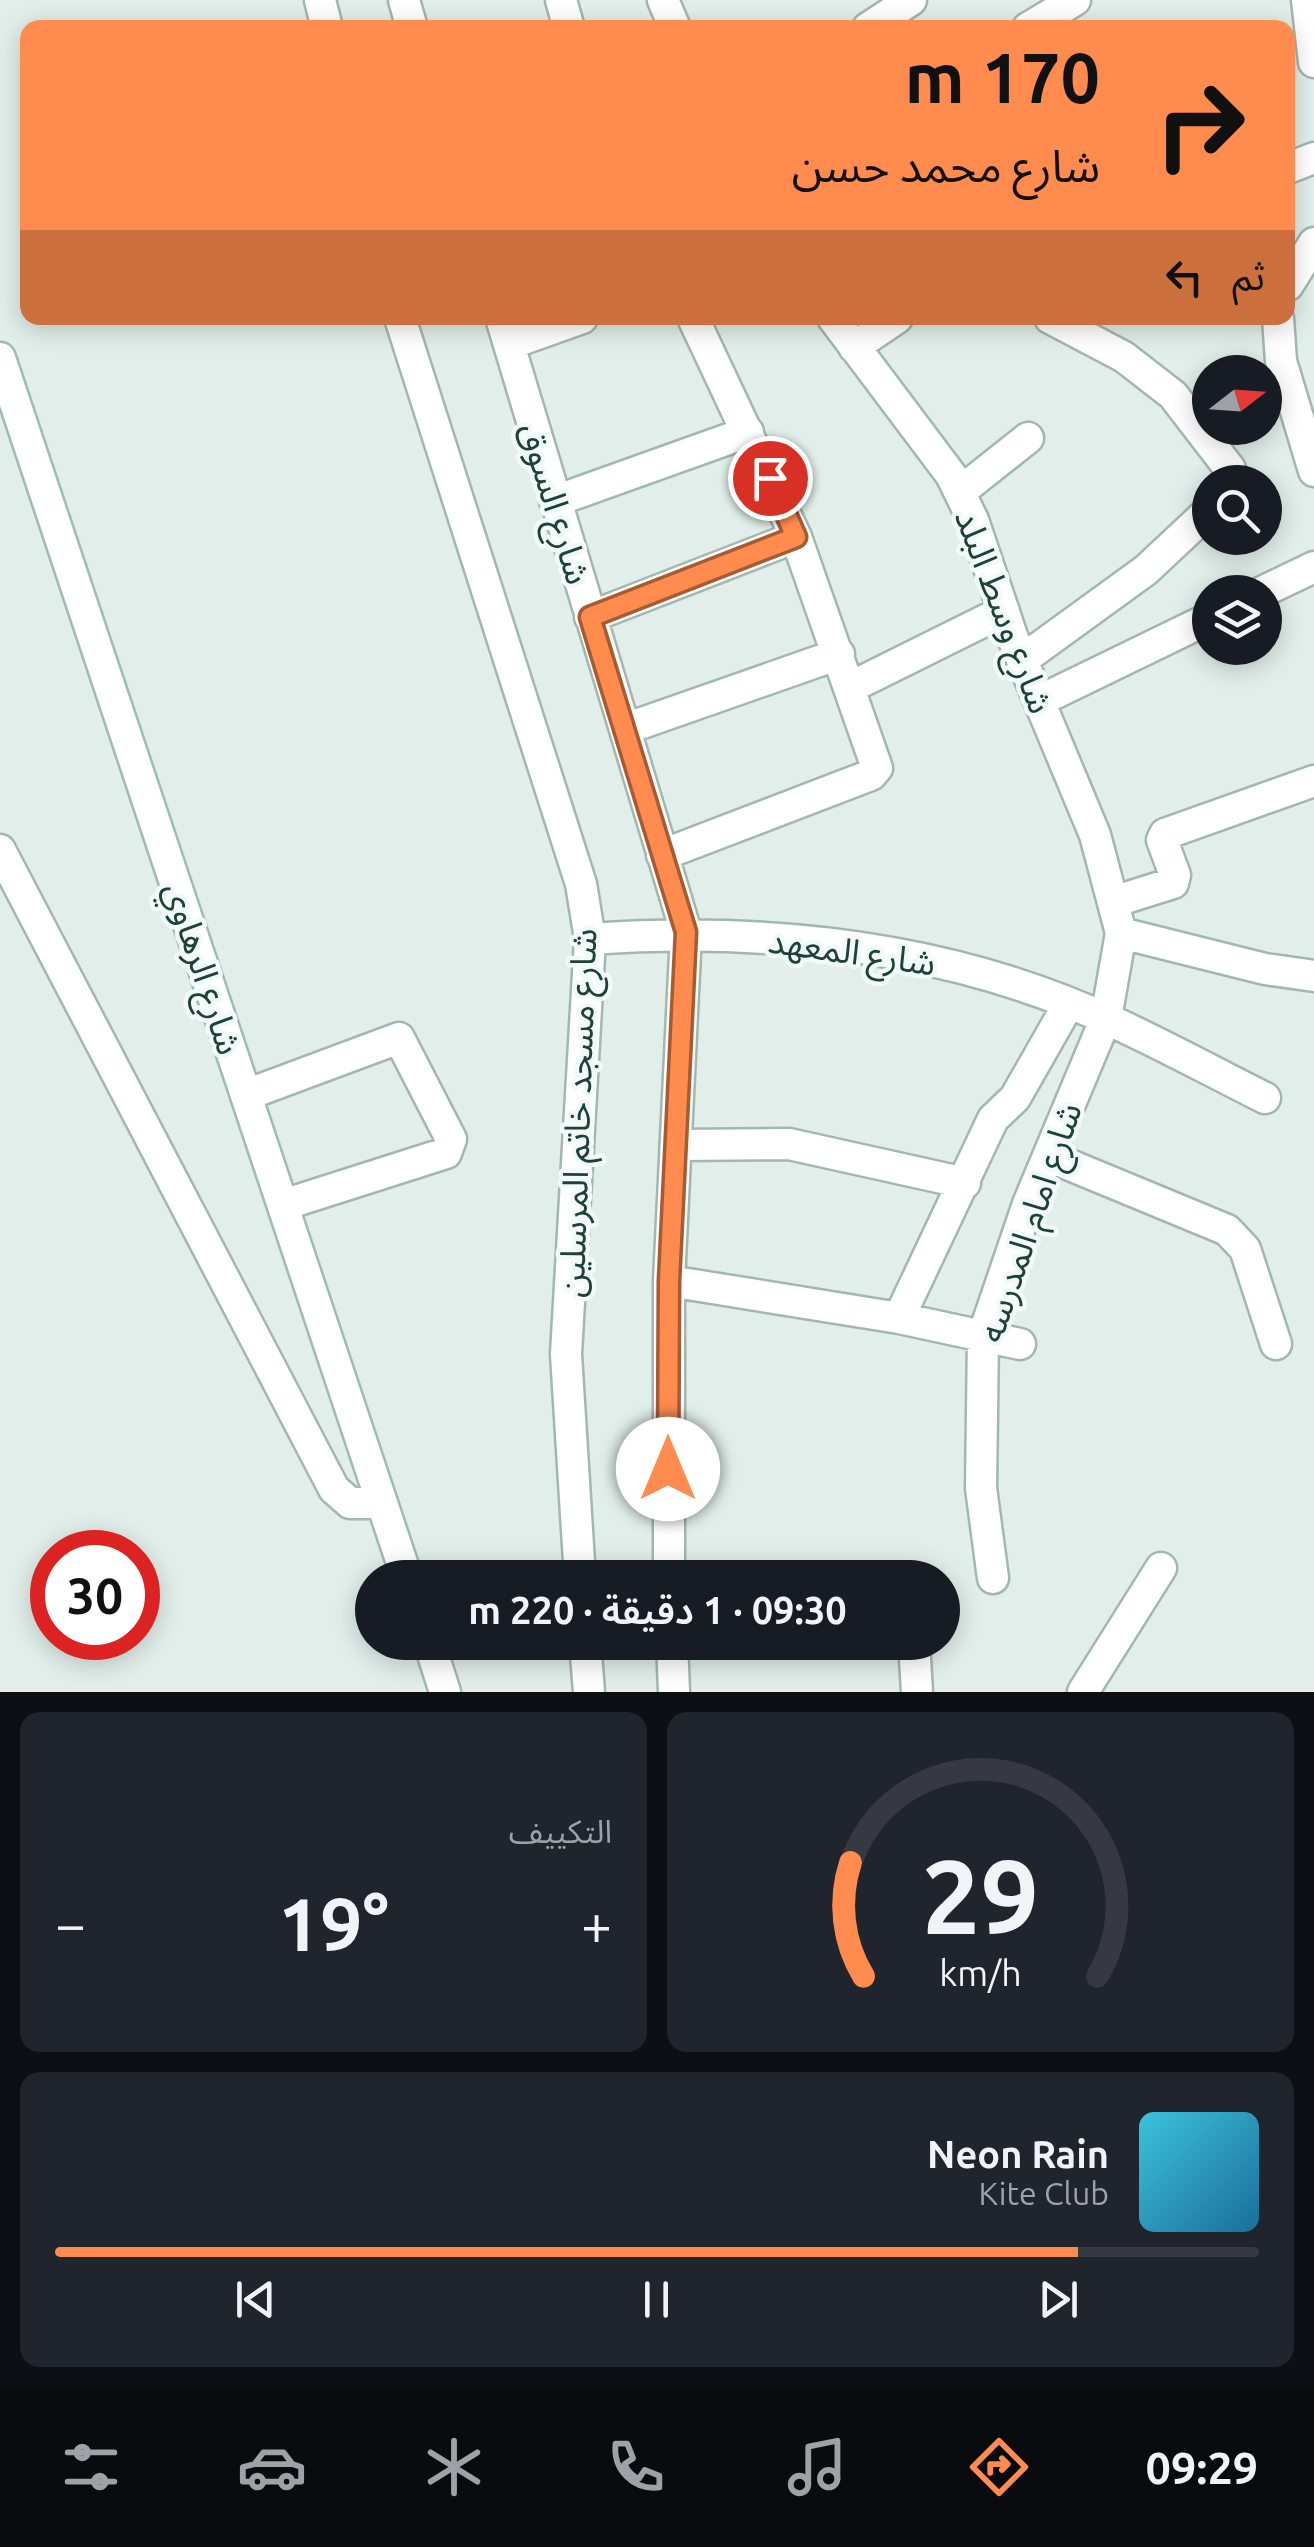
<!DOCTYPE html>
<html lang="ar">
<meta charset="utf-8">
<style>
body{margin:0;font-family:Ubuntu,"Noto Sans Arabic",sans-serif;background:#20242c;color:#f1f3f6;direction:rtl;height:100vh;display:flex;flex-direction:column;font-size:38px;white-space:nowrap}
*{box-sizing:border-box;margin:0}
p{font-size:32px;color:#9ea1a6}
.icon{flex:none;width:55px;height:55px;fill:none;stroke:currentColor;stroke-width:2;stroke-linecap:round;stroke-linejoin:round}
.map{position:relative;height:1692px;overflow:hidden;direction:ltr}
.sheet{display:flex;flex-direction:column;gap:20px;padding:20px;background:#0d0f14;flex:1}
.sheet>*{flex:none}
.guide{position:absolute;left:20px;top:20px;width:1275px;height:305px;border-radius:20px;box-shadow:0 5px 25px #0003;direction:rtl;background:#ff8c4e;color:#111;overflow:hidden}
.needle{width:65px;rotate:73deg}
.fabs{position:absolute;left:1192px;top:355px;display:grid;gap:20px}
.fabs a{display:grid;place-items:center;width:90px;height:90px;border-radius:50%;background:#171b24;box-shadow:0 5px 25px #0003;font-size:50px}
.speed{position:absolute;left:30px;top:1530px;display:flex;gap:20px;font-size:50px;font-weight:700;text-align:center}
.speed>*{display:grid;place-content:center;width:130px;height:130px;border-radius:50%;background:#171b24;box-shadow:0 5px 25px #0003;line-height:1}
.speed .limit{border:15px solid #d22;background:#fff;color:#111}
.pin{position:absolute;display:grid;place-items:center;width:85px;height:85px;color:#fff;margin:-42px;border:5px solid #fff;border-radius:50%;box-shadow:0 2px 10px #0007}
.me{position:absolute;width:110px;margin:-55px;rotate:0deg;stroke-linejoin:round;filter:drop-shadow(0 0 8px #0008)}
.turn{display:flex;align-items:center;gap:35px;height:210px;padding:0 30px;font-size:45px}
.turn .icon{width:130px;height:130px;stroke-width:2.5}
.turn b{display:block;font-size:70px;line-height:85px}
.then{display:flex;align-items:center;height:95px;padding:0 30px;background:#0003;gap:20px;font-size:38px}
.big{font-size:75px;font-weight:600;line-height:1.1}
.sheet .tile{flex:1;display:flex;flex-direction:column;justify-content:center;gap:15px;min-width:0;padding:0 35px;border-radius:20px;background:#20242c}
.sheet .dial{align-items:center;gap:0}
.dial svg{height:260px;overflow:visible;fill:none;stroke:#363941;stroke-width:7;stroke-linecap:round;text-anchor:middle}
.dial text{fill:#f1f3f6;stroke:none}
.song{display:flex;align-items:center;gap:30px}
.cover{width:120px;height:120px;border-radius:15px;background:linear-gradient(135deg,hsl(190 70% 55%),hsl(200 70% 35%))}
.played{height:10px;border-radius:5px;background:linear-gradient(90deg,#ff8c4e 85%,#363941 85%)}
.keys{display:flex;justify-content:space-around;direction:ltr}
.heat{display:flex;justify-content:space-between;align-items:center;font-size:55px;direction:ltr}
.sheet .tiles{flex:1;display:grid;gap:20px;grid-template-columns:1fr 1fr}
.tile:last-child{grid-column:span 2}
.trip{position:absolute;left:355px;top:1560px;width:605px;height:100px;border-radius:50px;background:#171b24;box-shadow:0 5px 25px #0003;font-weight:600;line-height:100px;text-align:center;direction:rtl}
.tab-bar{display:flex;height:160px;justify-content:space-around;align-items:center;background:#090b0e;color:#9ea1a6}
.tab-bar .icon{width:70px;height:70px}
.tab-bar .current{color:#ff8c4e}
.tab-bar b{font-size:45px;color:#f1f3f6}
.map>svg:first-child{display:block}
</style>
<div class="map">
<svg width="1314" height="1692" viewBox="0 0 1314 1692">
<rect width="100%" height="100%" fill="#e1eee9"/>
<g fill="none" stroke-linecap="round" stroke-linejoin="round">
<g stroke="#a3b7b1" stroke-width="35">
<path id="street" d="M 320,0 L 327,28
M 404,0 L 412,28
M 561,0 L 569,28
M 663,0 L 675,28
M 1307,0 L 1314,62
M 868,28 L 911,0
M 1028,28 L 1075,0
M 1288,168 L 1314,158
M 1288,285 L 1314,243
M 400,318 L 581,884 L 590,939 L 566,1354 L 580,1578
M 501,318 L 686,932 L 669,1281 L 669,1578
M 833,318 L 951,475 L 973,520 L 1012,636 L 1095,835 L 1121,933 L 1106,1018 L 1028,1204 L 983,1336 L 981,1488 L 993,1578
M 1050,318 L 1124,357 L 1173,395 L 1230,469 L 1232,482
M 1278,318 L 1281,361 L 1314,471
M 509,344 L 582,318
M 854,347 L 897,318
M 960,492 L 1028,438
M 555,501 L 748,432
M 1262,592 L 1314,567
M 590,617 L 796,537
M 1022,660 L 1146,570 L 1210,510
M 851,687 L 1004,611
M 1039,701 L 1210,618
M 625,729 L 839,654
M 0,850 L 334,1489 L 350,1503 L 382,1503
M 662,855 L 871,775 L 877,768 L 796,537 L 693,318
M 1116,901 L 1173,883 L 1175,875 L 1162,840 L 1165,834 L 1314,781
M 1121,933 L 1265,969 L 1314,976
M 590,939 C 767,927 946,945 1109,1020 C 1162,1044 1213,1072 1265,1098
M 246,1095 L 399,1038 L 451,1139 L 446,1153 L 283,1205
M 679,1145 L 789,1144 L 965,1183
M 1048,1156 L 1227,1230 L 1245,1249 L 1276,1344
M 669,1281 L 899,1318 L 1020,1344
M 899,1318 L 993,1119 L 1015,1098 L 1068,1005
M 585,1642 L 589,1692
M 672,1642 L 674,1692
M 914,1642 L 917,1692
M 1083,1692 L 1161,1568"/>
</g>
<g stroke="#9ebbb4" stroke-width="35">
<path id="secondary" d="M 0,358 L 407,1578
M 429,1642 L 445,1692"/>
</g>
<use href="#street" stroke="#fff" stroke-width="30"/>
<use href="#secondary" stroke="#fff" stroke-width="30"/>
</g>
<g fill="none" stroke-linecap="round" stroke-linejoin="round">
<g stroke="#a65b33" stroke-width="25">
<path id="route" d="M 668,1469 L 669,1281 L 686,932 L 590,617 L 796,537 L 770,478"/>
</g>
<use href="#route" stroke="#ff8c4e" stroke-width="18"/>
</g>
<g text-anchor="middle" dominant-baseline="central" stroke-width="9" stroke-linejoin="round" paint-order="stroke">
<g font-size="35" fill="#1f413b" stroke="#f2faf7">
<text transform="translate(556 503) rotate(73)">شارع السوق</text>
<text transform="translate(1005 611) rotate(69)">شارع وسط البلد</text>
<text transform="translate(852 951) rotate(8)">شارع المعهد</text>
<text transform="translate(204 968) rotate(72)">شارع الرهاوي</text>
<text transform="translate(577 1113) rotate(-88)">شارع مسجد خاتم المرسلين</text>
<text transform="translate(1029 1222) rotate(-71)">شارع امام المدرسه</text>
</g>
</g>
</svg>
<div class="fabs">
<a><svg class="needle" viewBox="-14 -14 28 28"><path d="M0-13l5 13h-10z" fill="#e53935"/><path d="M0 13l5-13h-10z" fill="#9ea1a6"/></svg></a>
<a><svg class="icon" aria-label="search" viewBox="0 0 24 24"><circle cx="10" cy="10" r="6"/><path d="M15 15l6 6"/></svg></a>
<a><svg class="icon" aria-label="layers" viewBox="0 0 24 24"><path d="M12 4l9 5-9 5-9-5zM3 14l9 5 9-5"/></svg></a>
</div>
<div class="speed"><div class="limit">30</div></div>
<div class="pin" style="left:770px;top:478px;background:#d93025"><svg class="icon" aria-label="arrive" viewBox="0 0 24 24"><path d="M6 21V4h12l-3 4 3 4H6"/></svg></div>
<svg class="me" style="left:668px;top:1469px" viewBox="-20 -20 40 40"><circle r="19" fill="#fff"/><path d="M0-13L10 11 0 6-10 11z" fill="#ff8c4e"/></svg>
<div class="trip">09:30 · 1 دقيقة · 220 m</div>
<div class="guide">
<div class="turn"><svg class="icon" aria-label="right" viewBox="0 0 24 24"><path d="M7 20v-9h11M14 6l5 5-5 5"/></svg><div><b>170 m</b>شارع محمد حسن</div></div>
<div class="then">ثم<svg class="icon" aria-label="left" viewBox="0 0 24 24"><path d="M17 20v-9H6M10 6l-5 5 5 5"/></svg></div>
</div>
</div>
<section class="sheet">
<div class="tiles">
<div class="tile dial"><svg viewBox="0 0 100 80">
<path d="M14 69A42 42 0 1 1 86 69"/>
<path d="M14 69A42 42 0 0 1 10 34" stroke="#ff8c4e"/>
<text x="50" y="56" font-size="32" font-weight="700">29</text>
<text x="50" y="72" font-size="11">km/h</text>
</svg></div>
<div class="tile"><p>التكييف</p>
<div class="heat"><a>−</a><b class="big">19°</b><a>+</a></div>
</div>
<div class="tile">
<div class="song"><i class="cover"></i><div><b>Neon Rain</b><p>Kite Club</p></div></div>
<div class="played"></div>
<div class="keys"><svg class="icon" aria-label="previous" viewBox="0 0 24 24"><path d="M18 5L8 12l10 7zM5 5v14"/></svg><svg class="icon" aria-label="pause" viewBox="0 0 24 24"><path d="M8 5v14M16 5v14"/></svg><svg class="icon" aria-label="next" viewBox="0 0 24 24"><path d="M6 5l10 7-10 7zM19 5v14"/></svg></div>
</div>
</div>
</section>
<nav class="tab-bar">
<b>09:29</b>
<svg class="icon current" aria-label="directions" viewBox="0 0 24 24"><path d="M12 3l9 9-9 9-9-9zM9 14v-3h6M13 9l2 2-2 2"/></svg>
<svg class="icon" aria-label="music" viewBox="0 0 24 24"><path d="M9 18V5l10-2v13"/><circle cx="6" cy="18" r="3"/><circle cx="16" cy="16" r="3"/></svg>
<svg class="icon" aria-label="phone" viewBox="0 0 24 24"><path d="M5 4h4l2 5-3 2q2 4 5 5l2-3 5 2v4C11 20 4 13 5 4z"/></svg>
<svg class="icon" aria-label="climate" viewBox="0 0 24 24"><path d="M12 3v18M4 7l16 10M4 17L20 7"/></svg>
<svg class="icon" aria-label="car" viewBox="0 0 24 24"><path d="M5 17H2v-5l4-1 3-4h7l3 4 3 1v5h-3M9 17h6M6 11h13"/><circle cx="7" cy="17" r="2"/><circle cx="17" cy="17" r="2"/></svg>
<svg class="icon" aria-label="filters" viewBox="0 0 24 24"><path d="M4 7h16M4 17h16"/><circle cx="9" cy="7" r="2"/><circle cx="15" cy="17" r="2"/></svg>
</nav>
